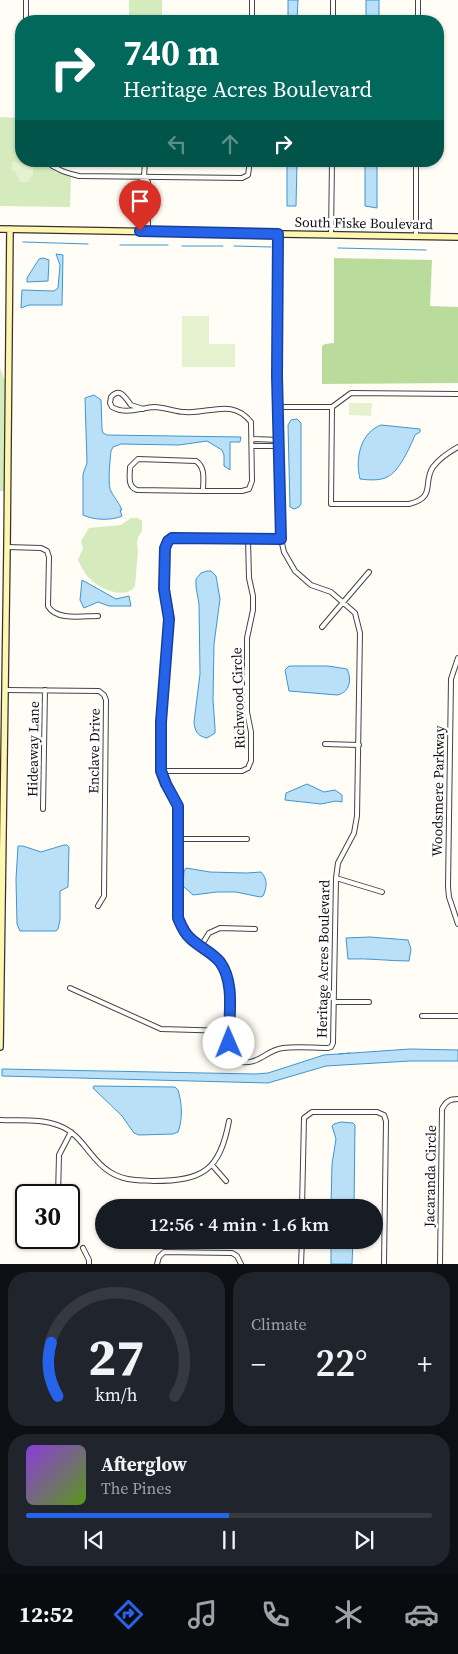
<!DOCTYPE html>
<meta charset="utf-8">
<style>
body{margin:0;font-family:"Source Serif 4",serif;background:#20242c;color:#f1f3f6;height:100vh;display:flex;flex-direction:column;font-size:19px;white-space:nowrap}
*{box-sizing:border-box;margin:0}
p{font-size:16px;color:#9ea1a6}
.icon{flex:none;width:28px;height:28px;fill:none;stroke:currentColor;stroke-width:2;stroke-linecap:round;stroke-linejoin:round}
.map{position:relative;height:1264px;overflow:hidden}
.sheet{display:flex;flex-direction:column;gap:8px;padding:8px;background:#0d0f14;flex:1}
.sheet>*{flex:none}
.guide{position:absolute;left:15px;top:15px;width:429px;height:152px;border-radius:20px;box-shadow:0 1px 4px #0004;background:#00695c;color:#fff;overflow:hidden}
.speed{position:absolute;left:15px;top:1184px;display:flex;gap:10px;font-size:25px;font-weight:700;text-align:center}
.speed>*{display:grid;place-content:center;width:65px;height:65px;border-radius:50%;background:#171b24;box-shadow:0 1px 4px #0004;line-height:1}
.speed .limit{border:2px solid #111;border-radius:8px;background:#fff;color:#111}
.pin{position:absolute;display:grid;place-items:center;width:42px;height:42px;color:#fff;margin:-51px -21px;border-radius:50% 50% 50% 0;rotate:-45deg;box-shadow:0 0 5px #0007}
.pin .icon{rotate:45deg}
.me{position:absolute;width:55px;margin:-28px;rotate:359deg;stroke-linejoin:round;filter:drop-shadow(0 0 4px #0008)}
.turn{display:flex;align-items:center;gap:18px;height:105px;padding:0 25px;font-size:22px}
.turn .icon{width:65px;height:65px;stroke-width:2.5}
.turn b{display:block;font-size:35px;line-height:42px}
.lanes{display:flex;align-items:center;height:48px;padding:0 25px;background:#0003;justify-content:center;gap:25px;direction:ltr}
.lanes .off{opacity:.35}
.big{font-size:38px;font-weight:600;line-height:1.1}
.sheet .card{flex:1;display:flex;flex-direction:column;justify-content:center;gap:8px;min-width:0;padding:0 18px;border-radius:20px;background:#20242c}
.sheet .dial{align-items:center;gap:0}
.dial svg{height:130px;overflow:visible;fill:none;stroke:#363941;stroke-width:7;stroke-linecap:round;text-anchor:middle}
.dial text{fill:#f1f3f6;stroke:none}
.song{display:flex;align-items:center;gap:15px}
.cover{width:60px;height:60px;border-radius:8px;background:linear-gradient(135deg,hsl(270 70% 55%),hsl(90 70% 35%))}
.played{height:5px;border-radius:2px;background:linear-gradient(90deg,#2563eb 50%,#363941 50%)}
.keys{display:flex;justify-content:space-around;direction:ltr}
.heat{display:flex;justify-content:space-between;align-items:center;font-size:28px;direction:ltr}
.sheet .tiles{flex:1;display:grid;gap:8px;grid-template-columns:1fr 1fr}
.card:last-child{grid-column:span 2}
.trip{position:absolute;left:95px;top:1199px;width:288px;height:50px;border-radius:25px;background:#171b24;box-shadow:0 1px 4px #0004;font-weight:600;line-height:50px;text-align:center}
.tab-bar{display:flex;height:80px;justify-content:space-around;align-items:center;background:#090b0e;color:#9ea1a6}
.tab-bar .icon{width:35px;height:35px}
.tab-bar .on{color:#2563eb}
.tab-bar b{font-size:22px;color:#f1f3f6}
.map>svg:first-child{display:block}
</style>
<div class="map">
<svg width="458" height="1264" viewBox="0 0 458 1264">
<rect width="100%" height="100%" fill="#fffdf5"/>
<path fill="#d5ebbd" d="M 129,0 L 162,0 L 162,21 L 129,21 Z
M 0,117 L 21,118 L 21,161 L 41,161 L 56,172 L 71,177 L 70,207 L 0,206 Z
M 0,368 L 6,384 L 5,491 L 0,491 Z
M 131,518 L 138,518 L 142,521 L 142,531 L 138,537 L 137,543 L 138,550 L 135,586 C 126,601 98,588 89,578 C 84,573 81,566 78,560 L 83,548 L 81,541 L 89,528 L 121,525 Z"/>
<path fill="#b9dc9c" d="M 334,258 L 432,260 L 430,306 L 458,307 L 458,383 L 322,384 L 322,346 L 325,344 L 334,343 Z"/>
<path fill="#e6f2cf" d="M 13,161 L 25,165 L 29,164 L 33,167 L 33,174 L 28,182 L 20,182 L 15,171 L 11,170 Z
M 182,316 L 209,316 L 209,344 L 235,344 L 235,367 L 182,367 Z
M 349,403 L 372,403 L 371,416 L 349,415 Z"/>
<path fill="#b9e0f7" stroke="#3f96cf" d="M 288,0 L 298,0 L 297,21 L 288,21 Z
M 366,0 L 379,0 L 379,21 L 366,21 Z
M 287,161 L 297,161 L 296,206 L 287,206 Z
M 365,161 L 377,161 L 377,208 L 365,206 Z
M 56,254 L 63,255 L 62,305 L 29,305 L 21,308 L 22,290 L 54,291 L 58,288 L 60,265 Z
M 43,258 L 49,260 L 48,281 L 27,282 L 27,278 L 39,259 Z
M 94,395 L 101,400 L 102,429 L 103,433 L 107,435 L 241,437 L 240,442 L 230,442 L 230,470 L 224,466 L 224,455 L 222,450 L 207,441 L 179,445 L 121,444 L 113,447 L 111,451 C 110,460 108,481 110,489 C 113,497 119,502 122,510 L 120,510 L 122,516 C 111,521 93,520 83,515 L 83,474 L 87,463 L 85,398 Z
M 297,419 L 301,423 L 301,504 L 299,507 L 294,509 L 290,507 L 288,425 L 291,420 Z
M 381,425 L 420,429 L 420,432 L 415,435 C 410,447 399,472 387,477 C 380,481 368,480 360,479 C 355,459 360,433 381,425 Z
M 207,571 L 211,571 L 216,576 L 220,599 L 214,644 L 213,700 L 215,728 L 215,733 L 207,738 C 197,736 195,731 194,722 L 200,674 L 199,604 L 196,587 L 196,579 L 201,573 Z
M 82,580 L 116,599 L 129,596 L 131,606 L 109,606 L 98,602 L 84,608 L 80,600 Z
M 289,666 L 328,666 L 347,669 C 352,679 350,693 337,695 L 289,691 L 285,670 Z
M 307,784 L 324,792 L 335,790 L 342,795 L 342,802 L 336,801 L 321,804 L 285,800 L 286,793 Z
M 64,845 L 67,845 L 69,847 L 68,887 L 60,891 L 60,920 L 58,929 L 56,931 L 20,931 L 17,924 L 16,879 L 18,846 L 23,846 L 41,852 Z
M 186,868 L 210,872 L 247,873 L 261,872 C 268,879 267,888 263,896 L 260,897 L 236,892 L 217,892 L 193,895 L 183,886 L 184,871 Z
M 370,937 L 408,940 L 411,949 L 409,961 C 388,961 369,958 348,959 L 346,938 Z
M 410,1049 L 458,1050 L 458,1061 L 410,1061 L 326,1066 L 268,1083 L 2,1076 L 2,1069 L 256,1074 L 268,1073 L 324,1055 Z
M 94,1086 L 175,1087 L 178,1090 C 182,1103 183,1119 178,1132 L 173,1134 L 139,1135 L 134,1133 L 122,1116 L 93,1088 Z
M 341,1122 L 353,1123 L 355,1125 L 354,1207 L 331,1207 L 332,1164 L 336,1139 L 332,1126 L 334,1124 Z
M 331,1240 L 353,1240 L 352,1264 L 331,1264 Z"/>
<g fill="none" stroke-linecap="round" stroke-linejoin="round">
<path stroke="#3f96cf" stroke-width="1" d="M 23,242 L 88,244
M 120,245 L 168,245
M 182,246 L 223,246
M 234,246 L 271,247
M 338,248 L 426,250
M 339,1054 L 350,1053"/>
<g stroke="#444" stroke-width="6">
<path id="street" d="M 26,21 L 26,0
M 252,21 L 252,0
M 333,21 L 333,0
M 418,21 L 418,0
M 46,161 C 56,170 67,173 79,176 L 242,178 L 248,175 L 250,161
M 144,177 L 148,182 L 148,231
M 140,231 L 141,182 L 144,177 L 145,161
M 278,234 L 277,376 L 281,539
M 331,235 L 332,161
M 416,236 L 416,161
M 278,407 L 332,407 L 351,393 L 458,394
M 332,407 L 331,504 L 409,504 C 437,497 422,483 433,467 C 439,459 449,452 458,447
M 143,409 L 131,405 C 125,397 120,387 111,397 L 110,403 L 112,407 C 126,415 140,408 154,407 C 165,407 175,412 185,412 C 210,414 232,398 251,422 L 252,481 L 249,489 L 242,491 L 203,491
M 252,439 L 279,440
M 252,446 L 279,446
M 138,459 L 196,461 C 206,468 203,480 203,491 L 137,490 C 127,486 130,476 130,467 Z
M 172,538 L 281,539 L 284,552 L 295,571 L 311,585 L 331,592 L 355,613 L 360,633 L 357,816 L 354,833 L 338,863 L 336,878 L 333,1043 L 331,1047 L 328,1048 C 313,1048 297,1046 283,1048 C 263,1051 260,1067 234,1061 L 229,1055 C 229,1030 235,982 220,962 C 212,952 199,947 189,938 C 184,933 181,925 178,918 L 178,806 L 166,784 L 161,771 L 161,722 L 169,619 L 163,589 L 165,548 L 168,541 Z
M 7,547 L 41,548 L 47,551 L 49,557 L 48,606 C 56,621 83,616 98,616
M 322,627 L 369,572
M 458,658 L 451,679 L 448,887 L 449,897 L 458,924
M 5,690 L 99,691 L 104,695 L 106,700 L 104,896 L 98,906
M 325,744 L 359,745
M 161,771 L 242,771 L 248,768 L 251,761 L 251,732 L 247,712 L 247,638 L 253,610 L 253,596 L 249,578 L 248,539
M 43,809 L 45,690
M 178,839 L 247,839
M 336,878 L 382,892
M 201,946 L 209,933 L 220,928 L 255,929
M 70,988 L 161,1029 L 229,1031
M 334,1002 L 369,1002
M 422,1016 L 458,1016
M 0,1120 C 19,1121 42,1118 60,1126 C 83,1135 90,1160 110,1172 C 124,1181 138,1180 154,1181 C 203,1181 220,1170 229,1121
M 212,1165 L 226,1181
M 58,1195 L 59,1155 L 71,1132
M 302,1208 L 304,1118 L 312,1112 L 377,1112 L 384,1115 L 386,1121 L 384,1264
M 83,1248 L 89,1260 L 89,1264
M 157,1264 L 159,1257 L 164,1252 L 232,1253 L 237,1256 L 241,1264
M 301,1264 L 302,1240
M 440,1264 L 442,1109 C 446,1101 450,1099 458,1099"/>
</g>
<g stroke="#333" stroke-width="8">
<path id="secondary" d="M 0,229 L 458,237
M 0,1047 L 7,547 L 10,229"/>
</g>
<use href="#street" stroke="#fff" stroke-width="4"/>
<use href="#secondary" stroke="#fff6b0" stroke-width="5.5"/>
</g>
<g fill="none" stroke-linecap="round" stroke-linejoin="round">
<g stroke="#184099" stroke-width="12">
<path id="route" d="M 140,231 L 278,234 L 277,376 L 281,539 L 172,538 L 168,541 L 165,548 L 164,589 L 169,619 L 161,722 L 161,771 L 166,784 L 178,806 L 178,918 C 181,925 184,933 190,938 C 199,947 212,952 220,962 C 236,984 228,1018 229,1043"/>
</g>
<use href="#route" stroke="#2563eb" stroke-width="9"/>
</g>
<g text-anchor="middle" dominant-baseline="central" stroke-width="5" stroke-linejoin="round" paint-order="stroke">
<g font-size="14" fill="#111" stroke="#fff">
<text transform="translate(364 223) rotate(1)">South Fiske Boulevard</text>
<text transform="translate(238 698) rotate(-92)">Richwood Circle</text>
<text transform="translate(33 749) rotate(-89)">Hideaway Lane</text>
<text transform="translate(94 751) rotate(-89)">Enclave Drive</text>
<text transform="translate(438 791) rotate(-89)">Woodsmere Parkway</text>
<text transform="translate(323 959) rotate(-89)">Heritage Acres Boulevard</text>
<text transform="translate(430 1176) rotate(-89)">Jacaranda Circle</text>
</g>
</g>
</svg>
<div class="speed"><div class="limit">30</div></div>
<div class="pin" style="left:140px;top:231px;background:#d93025"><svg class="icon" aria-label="arrive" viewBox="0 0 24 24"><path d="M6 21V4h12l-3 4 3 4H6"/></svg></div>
<svg class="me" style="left:229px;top:1043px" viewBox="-20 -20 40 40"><circle r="19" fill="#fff"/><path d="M0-13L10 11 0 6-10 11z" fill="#2563eb"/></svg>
<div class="trip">12:56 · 4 min · 1.6 km</div>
<div class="guide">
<div class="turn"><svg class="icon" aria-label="right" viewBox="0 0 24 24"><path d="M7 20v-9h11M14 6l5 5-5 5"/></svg><div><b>740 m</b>Heritage Acres Boulevard</div></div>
<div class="lanes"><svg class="icon off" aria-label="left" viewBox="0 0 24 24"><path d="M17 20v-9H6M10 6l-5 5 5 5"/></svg><svg class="icon off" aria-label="ahead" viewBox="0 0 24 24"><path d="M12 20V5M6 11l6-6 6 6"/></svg><svg class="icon" aria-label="right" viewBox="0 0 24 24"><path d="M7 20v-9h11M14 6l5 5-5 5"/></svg></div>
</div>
</div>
<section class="sheet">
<div class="tiles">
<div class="card dial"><svg viewBox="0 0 100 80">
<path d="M14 69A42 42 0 1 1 86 69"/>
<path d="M14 69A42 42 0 0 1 10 36" stroke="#2563eb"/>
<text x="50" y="56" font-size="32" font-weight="700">27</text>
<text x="50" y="72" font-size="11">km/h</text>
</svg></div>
<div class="card"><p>Climate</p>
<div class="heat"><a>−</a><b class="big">22°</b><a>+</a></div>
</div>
<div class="card">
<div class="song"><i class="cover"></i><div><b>Afterglow</b><p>The Pines</p></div></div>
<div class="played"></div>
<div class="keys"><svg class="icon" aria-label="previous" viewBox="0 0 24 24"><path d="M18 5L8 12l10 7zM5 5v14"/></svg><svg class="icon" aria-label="pause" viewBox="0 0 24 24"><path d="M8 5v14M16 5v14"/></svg><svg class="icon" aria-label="next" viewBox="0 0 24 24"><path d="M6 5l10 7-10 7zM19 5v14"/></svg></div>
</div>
</div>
</section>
<nav class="tab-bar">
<b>12:52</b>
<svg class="icon on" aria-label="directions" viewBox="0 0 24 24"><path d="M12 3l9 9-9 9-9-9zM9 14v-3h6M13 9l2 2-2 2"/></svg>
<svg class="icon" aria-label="music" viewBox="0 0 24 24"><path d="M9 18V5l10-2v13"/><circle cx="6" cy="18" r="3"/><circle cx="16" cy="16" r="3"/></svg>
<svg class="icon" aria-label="phone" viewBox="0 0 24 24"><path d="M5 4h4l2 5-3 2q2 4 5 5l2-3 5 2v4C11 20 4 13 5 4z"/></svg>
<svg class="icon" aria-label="climate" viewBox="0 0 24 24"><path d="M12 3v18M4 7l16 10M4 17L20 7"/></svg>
<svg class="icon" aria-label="car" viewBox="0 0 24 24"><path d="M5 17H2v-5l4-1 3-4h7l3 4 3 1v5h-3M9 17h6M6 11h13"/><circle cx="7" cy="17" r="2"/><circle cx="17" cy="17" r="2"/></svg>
</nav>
